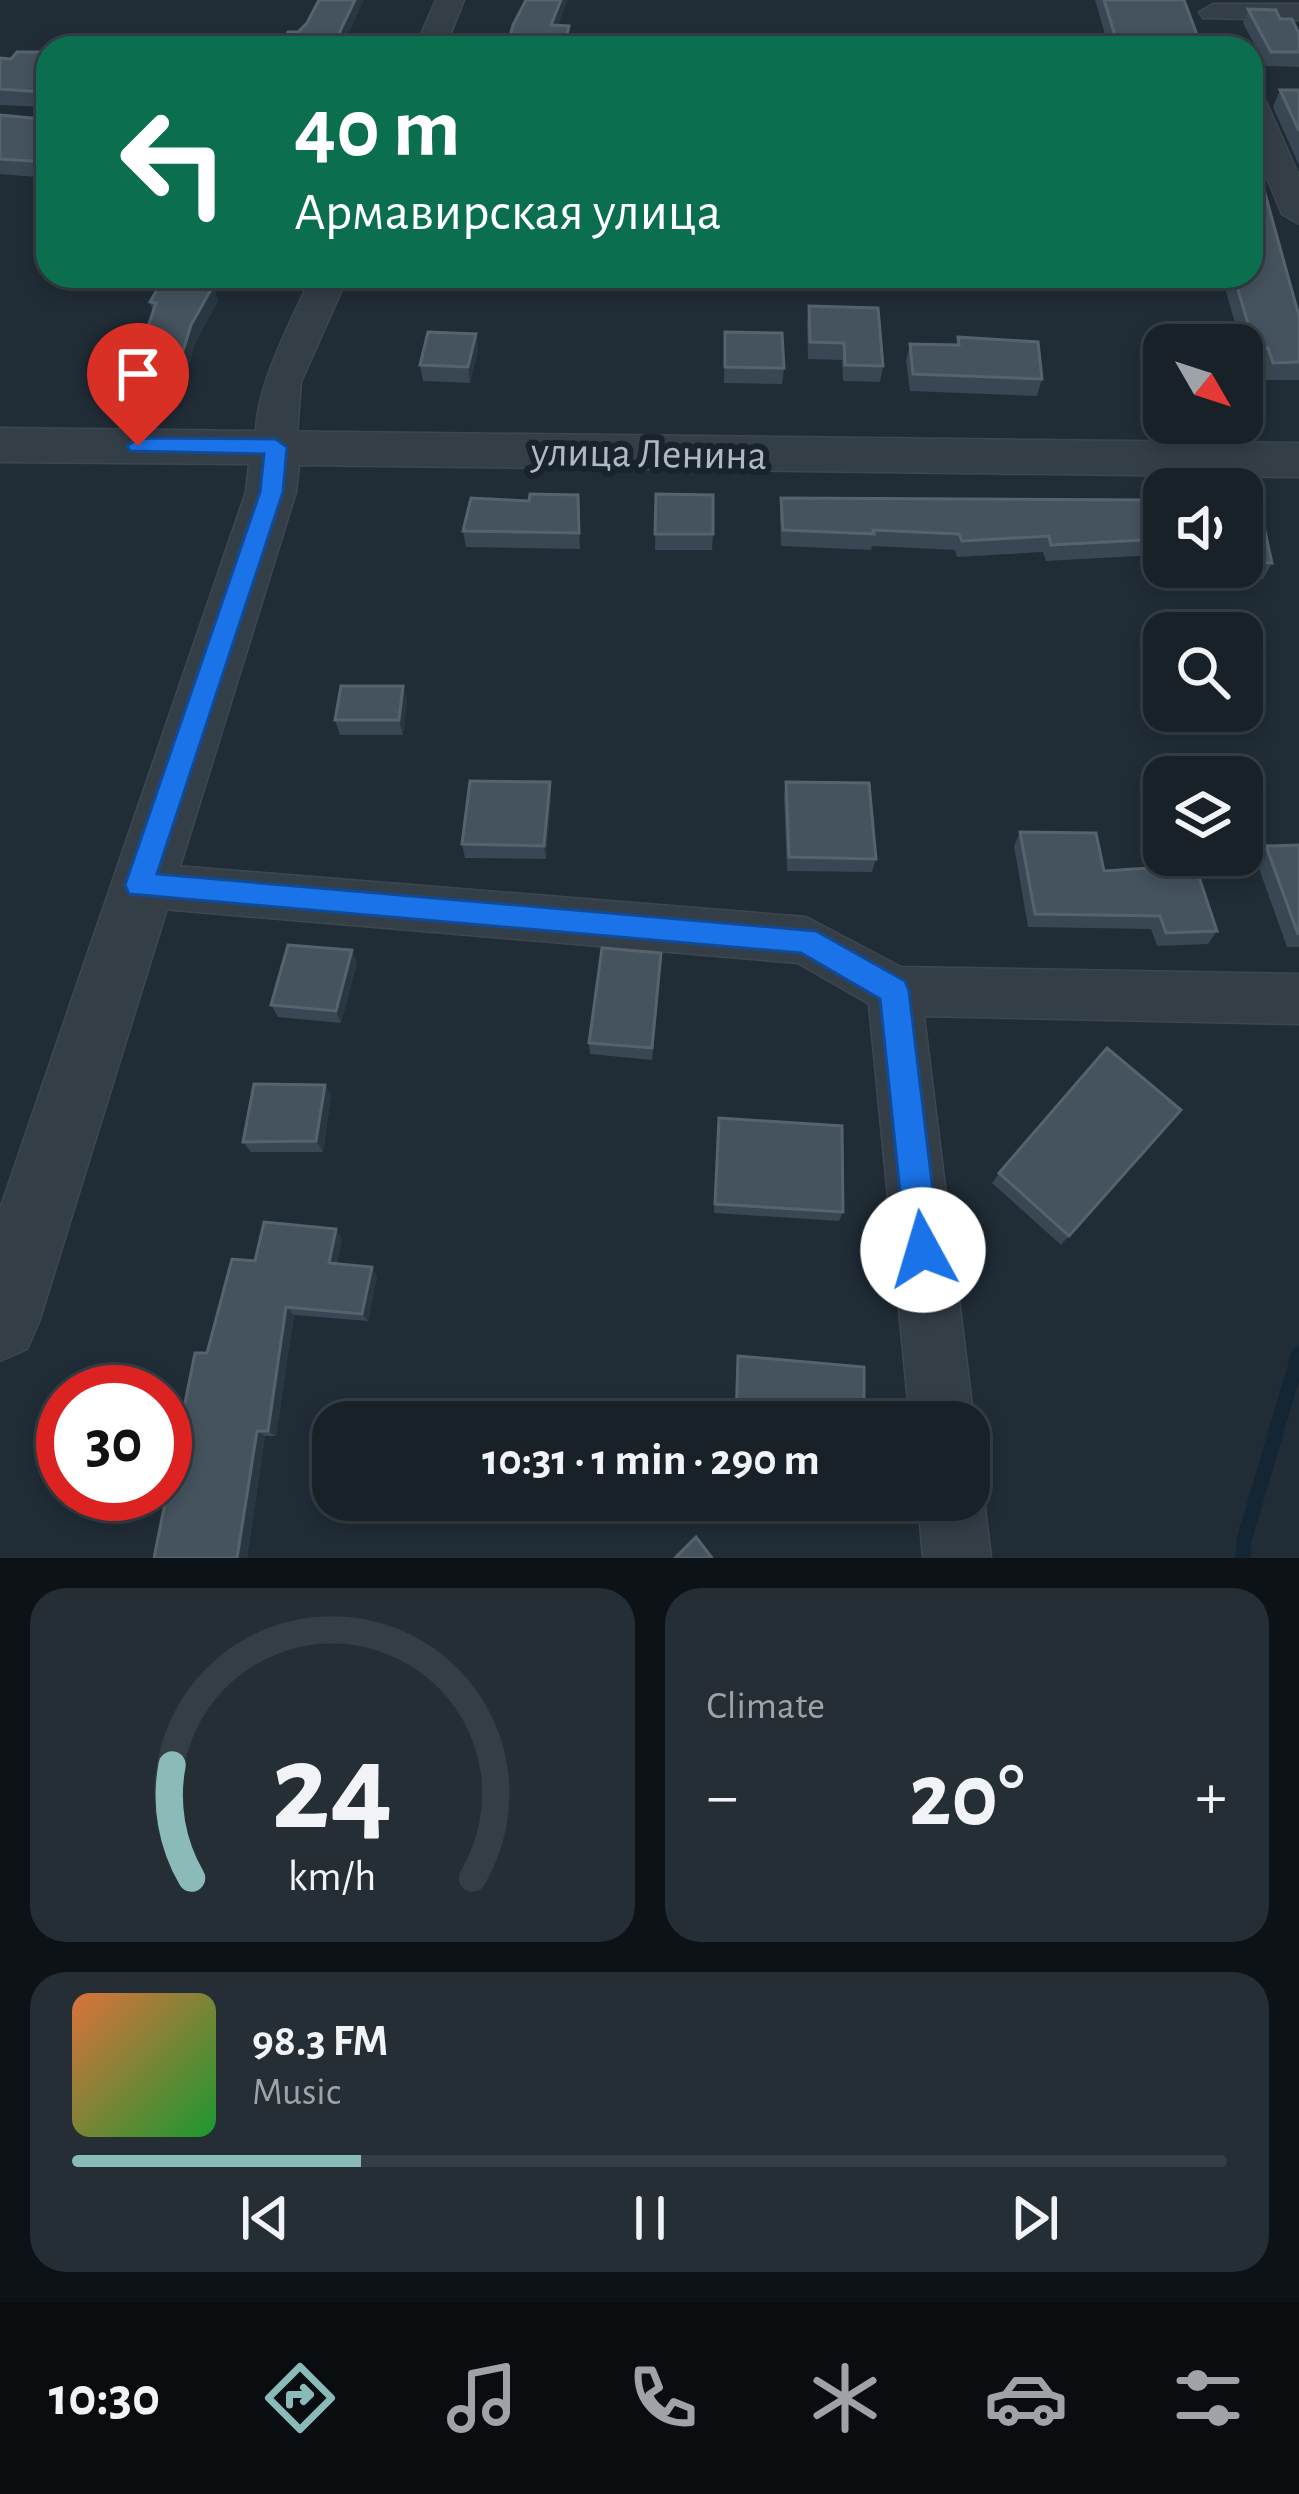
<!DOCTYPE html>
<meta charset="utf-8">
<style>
body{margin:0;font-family:"Alegreya Sans",sans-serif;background:#252e34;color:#f1f3f6;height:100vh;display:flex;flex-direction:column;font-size:45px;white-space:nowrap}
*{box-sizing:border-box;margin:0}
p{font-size:39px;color:#9fa3a8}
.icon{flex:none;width:66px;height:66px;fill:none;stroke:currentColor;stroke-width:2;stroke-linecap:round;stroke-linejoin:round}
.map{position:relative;height:1558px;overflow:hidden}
.sheet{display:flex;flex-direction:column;gap:30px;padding:30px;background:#0d1216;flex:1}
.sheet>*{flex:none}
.banner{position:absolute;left:36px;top:36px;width:1227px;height:252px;border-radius:36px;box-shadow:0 6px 18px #0003,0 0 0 3px #363e45;background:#0b6e4f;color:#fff;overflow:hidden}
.needle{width:78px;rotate:129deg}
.fabs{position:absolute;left:1143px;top:324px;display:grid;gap:24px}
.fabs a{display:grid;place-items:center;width:120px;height:120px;border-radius:24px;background:#182128;box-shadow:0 6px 18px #0003,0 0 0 3px #363e45;font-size:60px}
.speed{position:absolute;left:36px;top:1365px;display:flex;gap:24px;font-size:60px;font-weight:700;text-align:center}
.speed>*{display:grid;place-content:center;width:156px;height:156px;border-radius:50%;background:#182128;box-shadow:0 6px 18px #0003,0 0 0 3px #363e45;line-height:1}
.speed .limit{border:18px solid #d22;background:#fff;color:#111}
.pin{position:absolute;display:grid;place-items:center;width:102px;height:102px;color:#fff;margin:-123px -51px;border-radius:50% 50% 50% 0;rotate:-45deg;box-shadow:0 0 12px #0007}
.pin .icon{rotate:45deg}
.me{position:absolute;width:132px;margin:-66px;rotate:354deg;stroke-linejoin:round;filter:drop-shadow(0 0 9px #0008)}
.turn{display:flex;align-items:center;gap:42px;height:252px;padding:0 60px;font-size:54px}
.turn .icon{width:156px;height:156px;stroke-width:2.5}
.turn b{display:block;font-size:84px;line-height:102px}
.big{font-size:90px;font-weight:700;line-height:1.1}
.sheet .tile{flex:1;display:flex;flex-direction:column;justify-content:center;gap:18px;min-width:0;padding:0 42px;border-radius:36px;background:#252e34}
.sheet .dial{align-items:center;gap:0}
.dial svg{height:312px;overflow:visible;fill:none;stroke:#363e45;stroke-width:7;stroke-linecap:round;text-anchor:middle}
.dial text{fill:#f1f3f6;stroke:none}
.song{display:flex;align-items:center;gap:36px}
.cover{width:144px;height:144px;border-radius:18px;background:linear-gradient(135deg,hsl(20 70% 55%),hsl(130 70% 35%))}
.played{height:12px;border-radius:6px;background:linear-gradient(90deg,#8bbbb9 25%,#363e45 25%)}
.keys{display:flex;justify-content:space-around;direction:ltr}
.heat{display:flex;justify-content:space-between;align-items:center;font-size:66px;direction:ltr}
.sheet .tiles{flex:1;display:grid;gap:30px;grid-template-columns:1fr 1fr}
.tile:last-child{grid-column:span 2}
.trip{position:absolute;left:312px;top:1401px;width:678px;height:120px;border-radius:36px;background:#182128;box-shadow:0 6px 18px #0003,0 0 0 3px #363e45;font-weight:700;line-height:120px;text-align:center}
.dock{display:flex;height:192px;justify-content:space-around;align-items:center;background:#0a0d10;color:#9fa3a8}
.dock .icon{width:84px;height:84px}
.dock .selected{color:#8bbbb9}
.dock b{font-size:54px;color:#f1f3f6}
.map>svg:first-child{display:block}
</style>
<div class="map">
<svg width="1299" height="1558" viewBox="0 0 1299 1558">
<rect width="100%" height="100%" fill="#202c36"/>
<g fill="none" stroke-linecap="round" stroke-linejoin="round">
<path stroke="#142533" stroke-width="15" d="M 1243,1558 L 1244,1540 L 1299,1354"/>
<g stroke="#3d4750" stroke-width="3">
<path id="minor" d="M 436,0 L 464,0 L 445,48 L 415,48 Z
M 1213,4 L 1299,4 L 1299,20 L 1203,18 L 1199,12 Z
M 1251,93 L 1266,102 L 1299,176 L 1299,224 L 1282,214 L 1251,139 Z
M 312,276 L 348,276 L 301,382 L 296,447 L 290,456 L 276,460 L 262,456 C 238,417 294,315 312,276 Z
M 139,863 L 806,917 L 901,967 L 1299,974 L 1299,1024 L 924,1016 L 974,1422 L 969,1435 L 969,1422 L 910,1422 L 869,1004 L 798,963 L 139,907 L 121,901 L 114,885 L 121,869 Z
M 969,1474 L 984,1500 L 991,1558 L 923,1558 L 918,1500 L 969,1500 Z"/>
</g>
<g stroke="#3d4750" stroke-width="3">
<path id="tertiary" d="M 0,428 L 1299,443 L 1299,477 L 299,465 L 296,492 L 39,1322 L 27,1349 L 0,1361 L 0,1209 L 246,492 L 249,464 L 0,462 Z"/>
</g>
<use href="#minor" fill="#343e47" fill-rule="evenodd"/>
<use href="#tertiary" fill="#343e47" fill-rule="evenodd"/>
</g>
<path fill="#384753" d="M 1095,0 L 1184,0 L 1202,48 L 1109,48 Z
M 1248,9 L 1299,34 L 1299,67 L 1266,66 L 1243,23 Z
M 48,52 L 48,178 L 0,174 L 0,115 L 42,119 L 46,114 L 47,107 L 0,105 L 0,58 L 11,59 Z
M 1280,90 L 1299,90 L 1299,165 L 1273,107 Z
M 165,276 L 226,276 L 215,292 L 218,301 L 196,341 L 184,380 L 141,380 L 135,365 L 153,312 L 150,302 Z
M 457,276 L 532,276 L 531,280 Z
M 1133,276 L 1251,276 L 1299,316 L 1299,380 L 1265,380 L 1260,366 L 1248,369 L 1225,288 Z
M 809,306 L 883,366 L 880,382 L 843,381 L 842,360 L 808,359 L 807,323 Z
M 725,332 L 784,368 L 782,384 L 724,383 Z
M 476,334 L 478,350 L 470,383 L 423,381 L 420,365 Z
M 958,337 L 1042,379 L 1037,396 L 910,391 L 906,361 L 910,344 L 956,345 Z
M 656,494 L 713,534 L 712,550 L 655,550 Z
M 578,495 L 580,549 L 466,547 L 463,531 L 529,501 Z
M 781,498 L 1162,539 L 1155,555 L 1046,561 L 1043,552 L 957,557 L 955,550 L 872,546 L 871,550 L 781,546 L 780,514 Z
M 1242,498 L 1272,563 L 1263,579 L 1211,574 L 1209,567 L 1242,567 Z
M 403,686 L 407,701 L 403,735 L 340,735 L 335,720 Z
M 786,782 L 876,859 L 872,872 L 787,871 L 784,796 Z
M 551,797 L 546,859 L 465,858 L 462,844 Z
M 1020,832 L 1104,871 L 1217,931 L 1208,944 L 1157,946 L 1151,929 L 1028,927 L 1014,846 Z
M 1299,845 L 1299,947 L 1287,947 L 1256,860 L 1266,846 Z
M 352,950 L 357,963 L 341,1023 L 278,1017 L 271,1005 Z
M 661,966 L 652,1060 L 590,1054 L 589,1043 Z
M 325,1085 L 331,1096 L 323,1152 L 251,1152 L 243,1142 Z
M 1181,1110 L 1061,1245 L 992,1183 L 999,1173 Z
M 718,1129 L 843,1212 L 839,1221 L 714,1213 Z
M 342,1238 L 337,1264 L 377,1276 L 368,1321 L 294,1315 L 276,1436 L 265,1436 L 247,1558 L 154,1558 L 255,1261 Z"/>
<path fill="#293742" d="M 355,0 L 364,0 L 342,48 L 332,48 Z
M 561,0 L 568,0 L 552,41 L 551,25 Z
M 211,276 L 226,276 L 215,292 L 218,301 L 196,341 L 184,380 L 179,364 L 204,285 Z
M 476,334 L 478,350 L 470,383 L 468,367 Z
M 1268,348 L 1260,366 L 1248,369 L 1256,351 Z
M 403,686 L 407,701 L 403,735 L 399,720 Z
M 550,782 L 551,797 L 546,859 L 544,846 Z
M 352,950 L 357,963 L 341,1023 L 336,1011 Z
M 325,1085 L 331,1096 L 323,1152 L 316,1141 Z
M 336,1229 L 342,1238 L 335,1272 L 329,1263 Z
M 372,1267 L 377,1276 L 368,1321 L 362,1314 Z
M 286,1307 L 294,1315 L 276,1436 L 268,1431 Z
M 257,1431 L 265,1436 L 247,1558 L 237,1558 Z"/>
<path fill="#45535f" stroke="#55636f" stroke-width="3" d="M 319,0 L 355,0 L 332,48 L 110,48 L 114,43 L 280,47 L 288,32 L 298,32 L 307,23 Z
M 526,0 L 561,0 L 551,25 L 569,26 L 564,48 L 507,48 L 513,25 Z
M 1104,0 L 1184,0 L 1202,48 L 1119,48 Z
M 1248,9 L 1276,10 L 1280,19 L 1292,19 L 1299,34 L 1299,52 L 1271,52 Z
M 17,52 L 48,52 L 48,159 L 46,162 L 0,159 L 0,115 L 42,119 L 46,114 L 47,96 L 42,92 L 0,89 L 0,58 L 11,59 Z
M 1280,90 L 1299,90 L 1299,131 Z
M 1251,143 L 1299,316 L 1299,362 L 1273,363 L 1268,348 L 1256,351 L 1234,276 L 1251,276 Z
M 165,276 L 211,276 L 204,285 L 213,286 L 191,325 L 179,364 L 135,365 L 156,303 L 150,302 Z
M 809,306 L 878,308 L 883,366 L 845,365 L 844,343 L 810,342 Z
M 428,332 L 476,334 L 468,367 L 420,365 Z
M 725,332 L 782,333 L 784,368 L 725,367 Z
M 958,337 L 1038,342 L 1042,379 L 913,374 L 910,344 L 959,345 Z
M 1186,341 L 1225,343 L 1226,345 L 1187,345 Z
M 530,494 L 578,495 L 579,533 L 463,531 L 471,498 L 529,501 Z
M 656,494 L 713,495 L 713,534 L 655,534 Z
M 781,498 L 1148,500 L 1162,539 L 1051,545 L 1049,536 L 962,541 L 959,534 L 873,530 L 874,534 L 783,530 Z
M 1242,498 L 1258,500 L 1272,563 L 1242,560 Z
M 341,686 L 403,686 L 399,720 L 335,720 Z
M 470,781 L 550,782 L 544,846 L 462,844 Z
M 786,782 L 869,783 L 876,859 L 789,857 Z
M 1020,832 L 1096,833 L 1104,871 L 1195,865 L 1217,931 L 1166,933 L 1160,916 L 1035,914 Z
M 1299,845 L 1299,934 L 1298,934 L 1266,846 Z
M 288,945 L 352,950 L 336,1011 L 271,1005 Z
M 602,948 L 661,953 L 652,1048 L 589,1043 Z
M 1107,1048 L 1181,1110 L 1069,1236 L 999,1173 Z
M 254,1084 L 325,1085 L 316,1141 L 243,1142 Z
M 719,1118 L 842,1126 L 843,1212 L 715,1204 Z
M 264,1222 L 336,1229 L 329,1263 L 372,1267 L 362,1314 L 286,1307 L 268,1431 L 257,1431 L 237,1558 L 154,1558 L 195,1353 L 207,1353 L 232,1259 L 255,1261 Z
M 738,1356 L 864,1367 L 864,1422 L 736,1422 Z
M 696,1537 L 712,1558 L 675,1558 Z"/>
<path fill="#1a73e8" stroke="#114b97" stroke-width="3" d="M 138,438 L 276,439 L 287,447 L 283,492 L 157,874 L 816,931 L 905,981 L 909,991 L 940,1250 L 935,1262 L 923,1267 L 911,1262 L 906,1250 L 880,999 L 801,953 L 129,894 L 125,885 L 260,492 L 264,454 L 130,451 L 127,446 Z"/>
<g text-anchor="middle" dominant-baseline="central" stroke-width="12" stroke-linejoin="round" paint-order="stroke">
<g font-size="42" fill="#aeb9c4" stroke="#19232b">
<text transform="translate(649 454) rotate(1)">улица Ленина</text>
</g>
</g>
</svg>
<div class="fabs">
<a><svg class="needle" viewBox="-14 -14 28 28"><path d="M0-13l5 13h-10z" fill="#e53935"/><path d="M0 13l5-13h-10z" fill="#9fa3a8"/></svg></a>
<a><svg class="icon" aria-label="sound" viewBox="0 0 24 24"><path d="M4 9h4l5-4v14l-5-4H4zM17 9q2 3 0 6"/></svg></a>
<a><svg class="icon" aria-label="search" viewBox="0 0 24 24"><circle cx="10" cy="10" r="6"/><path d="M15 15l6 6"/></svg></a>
<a><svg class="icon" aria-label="layers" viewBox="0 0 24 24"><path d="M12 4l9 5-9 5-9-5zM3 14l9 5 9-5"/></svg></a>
</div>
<div class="speed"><div class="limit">30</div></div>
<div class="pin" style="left:138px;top:446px;background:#d93025"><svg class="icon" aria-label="arrive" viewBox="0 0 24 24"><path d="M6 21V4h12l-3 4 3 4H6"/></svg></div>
<svg class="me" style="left:923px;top:1250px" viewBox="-20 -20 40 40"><circle r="19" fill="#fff"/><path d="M0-13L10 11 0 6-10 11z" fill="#1a73e8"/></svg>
<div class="trip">10:31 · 1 min · 290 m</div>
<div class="banner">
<div class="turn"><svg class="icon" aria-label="left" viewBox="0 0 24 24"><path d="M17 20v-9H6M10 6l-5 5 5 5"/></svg><div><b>40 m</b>Армавирская улица</div></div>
</div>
</div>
<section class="sheet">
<div class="tiles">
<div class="tile dial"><svg viewBox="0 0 100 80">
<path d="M14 69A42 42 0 1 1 86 69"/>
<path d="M14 69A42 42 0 0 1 9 40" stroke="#8bbbb9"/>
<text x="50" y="56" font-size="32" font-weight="700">24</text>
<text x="50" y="72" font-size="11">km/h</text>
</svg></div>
<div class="tile"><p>Climate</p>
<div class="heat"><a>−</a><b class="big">20°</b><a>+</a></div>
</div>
<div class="tile">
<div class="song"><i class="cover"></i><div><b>98.3 FM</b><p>Music</p></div></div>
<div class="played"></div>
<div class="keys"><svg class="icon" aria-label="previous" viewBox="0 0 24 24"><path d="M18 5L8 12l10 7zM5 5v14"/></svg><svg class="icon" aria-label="pause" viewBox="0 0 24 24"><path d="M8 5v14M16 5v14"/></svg><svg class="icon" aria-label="next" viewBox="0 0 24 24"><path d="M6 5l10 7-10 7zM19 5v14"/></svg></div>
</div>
</div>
</section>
<nav class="dock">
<b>10:30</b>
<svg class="icon selected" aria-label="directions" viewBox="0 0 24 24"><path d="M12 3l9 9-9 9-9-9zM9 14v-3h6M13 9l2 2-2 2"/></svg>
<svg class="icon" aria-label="music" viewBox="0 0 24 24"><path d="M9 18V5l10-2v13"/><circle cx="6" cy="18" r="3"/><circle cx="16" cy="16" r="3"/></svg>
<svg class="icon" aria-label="phone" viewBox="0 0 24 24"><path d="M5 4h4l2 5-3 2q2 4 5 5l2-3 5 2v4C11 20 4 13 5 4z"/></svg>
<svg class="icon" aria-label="climate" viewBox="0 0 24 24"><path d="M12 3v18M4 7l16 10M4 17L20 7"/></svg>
<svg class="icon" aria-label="car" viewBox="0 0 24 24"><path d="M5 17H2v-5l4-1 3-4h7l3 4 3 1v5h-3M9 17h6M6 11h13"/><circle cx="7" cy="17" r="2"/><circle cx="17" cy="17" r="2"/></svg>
<svg class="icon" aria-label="filters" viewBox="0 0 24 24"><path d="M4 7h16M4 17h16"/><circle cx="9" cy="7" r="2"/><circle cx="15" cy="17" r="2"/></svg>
</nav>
